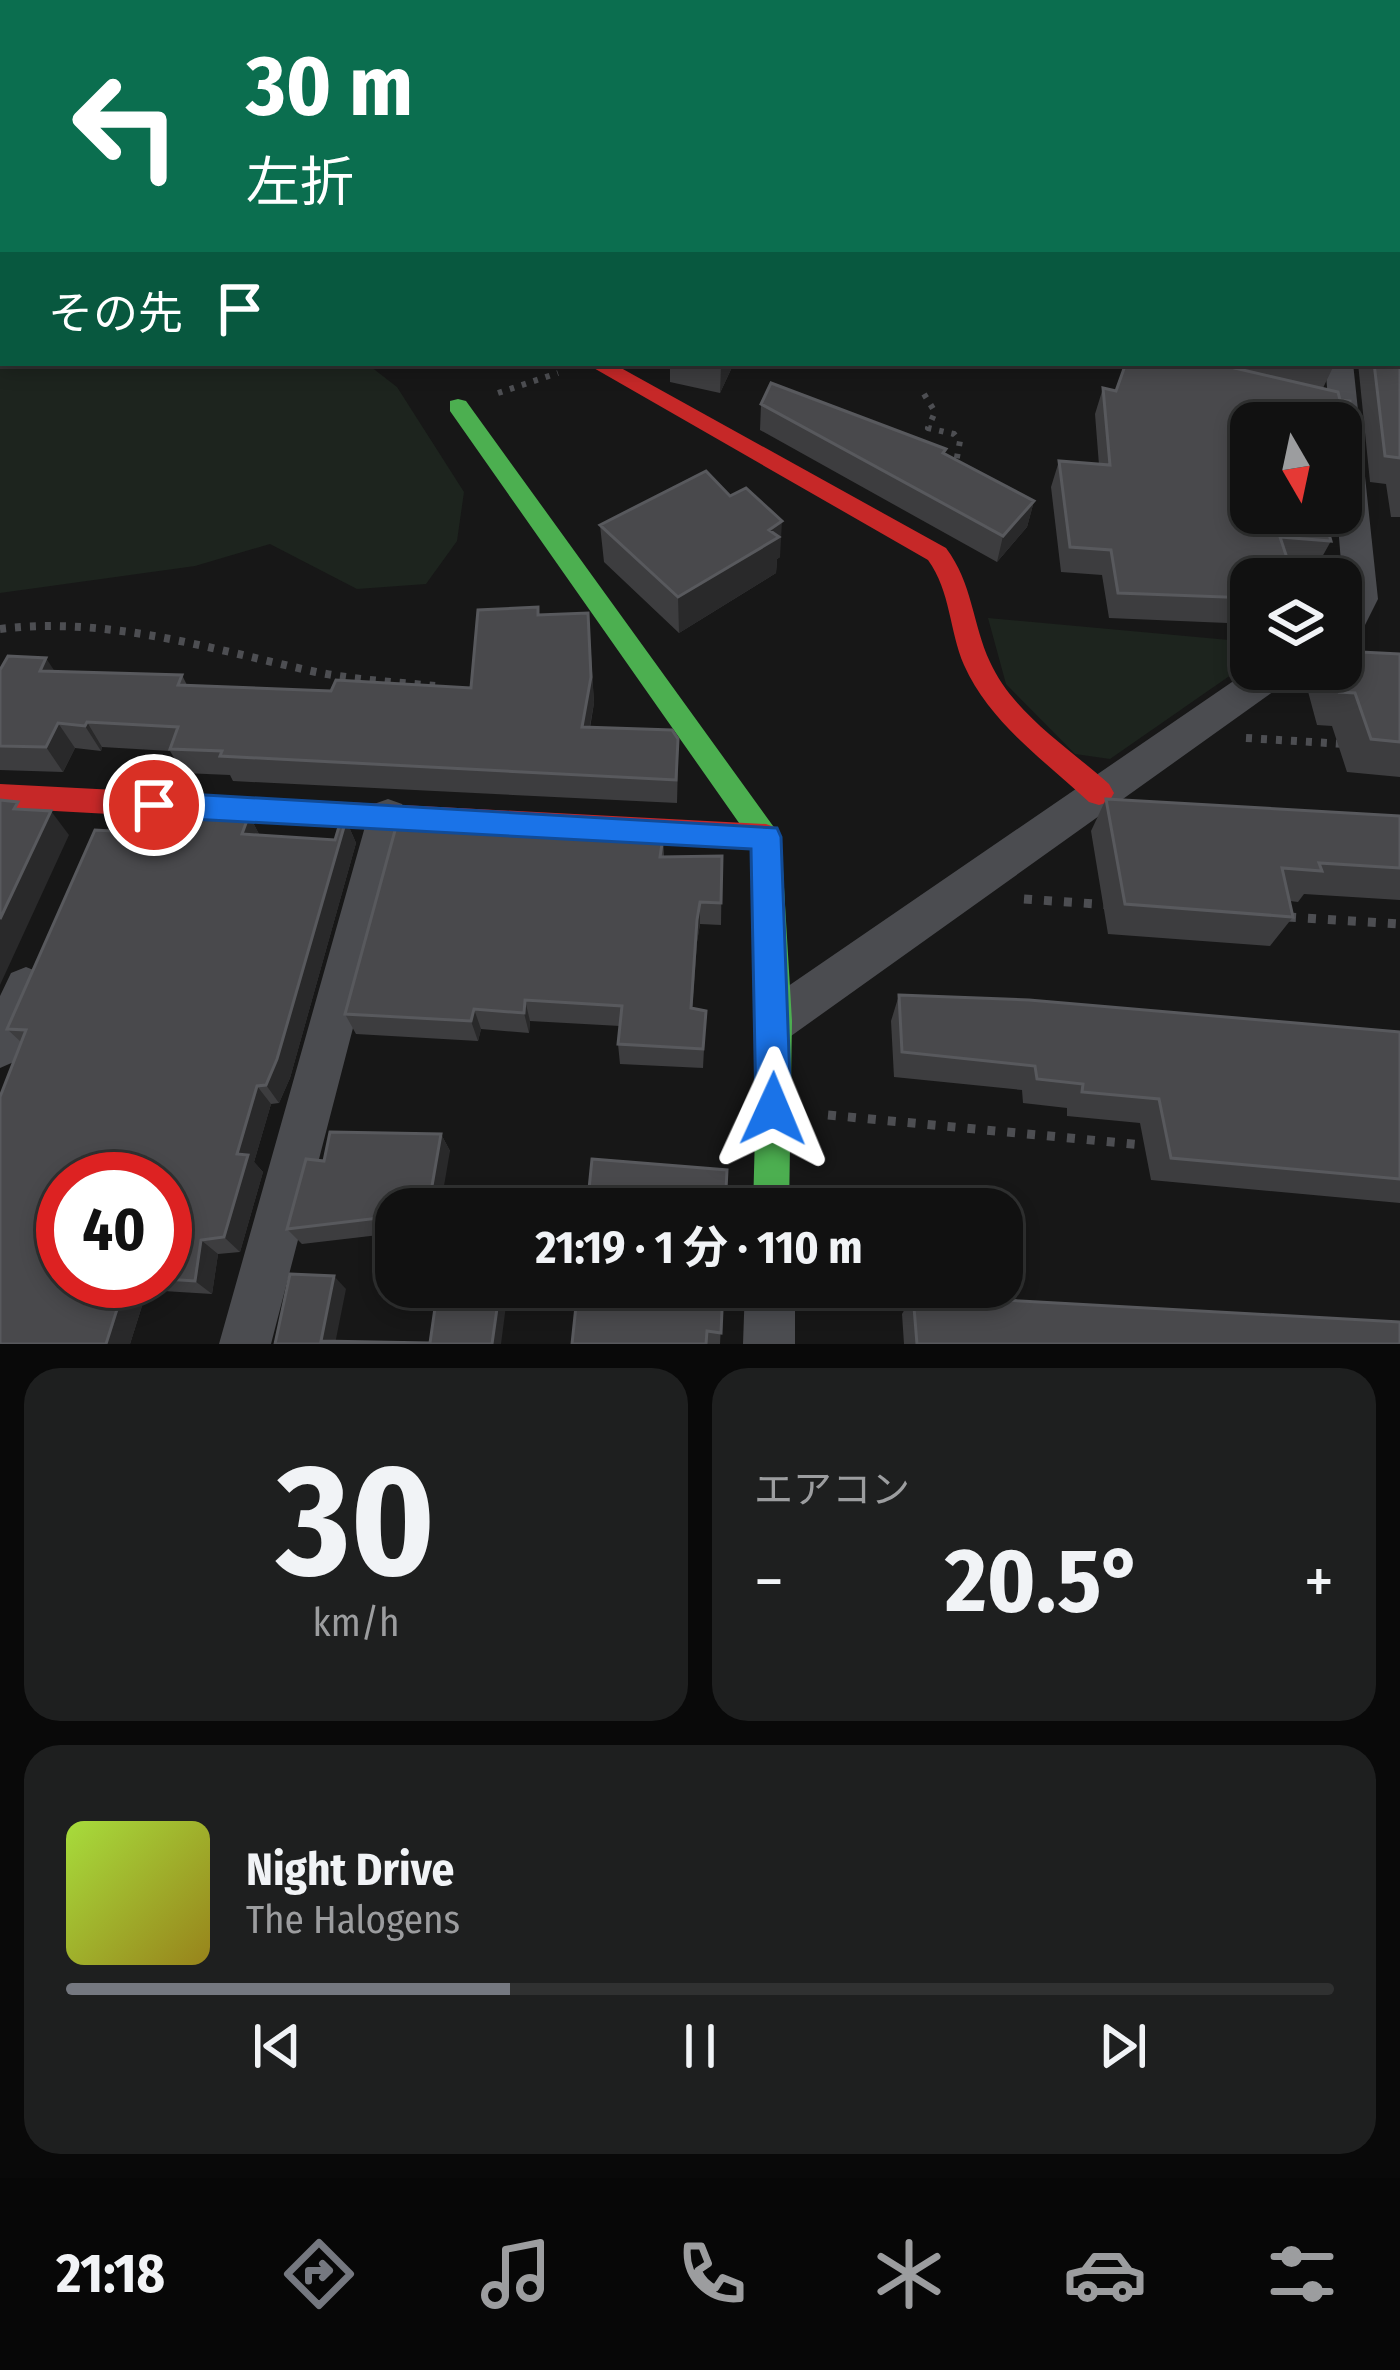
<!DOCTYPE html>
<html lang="ja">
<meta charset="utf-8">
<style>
body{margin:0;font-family:"Fira Sans Condensed","Noto Sans JP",sans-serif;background:#1e1f1f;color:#f1f3f6;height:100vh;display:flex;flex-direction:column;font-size:45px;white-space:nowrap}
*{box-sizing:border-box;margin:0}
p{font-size:39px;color:#9c9d9f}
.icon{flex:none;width:66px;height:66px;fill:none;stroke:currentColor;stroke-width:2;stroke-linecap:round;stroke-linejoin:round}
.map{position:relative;height:1344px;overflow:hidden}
.details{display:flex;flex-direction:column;gap:24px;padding:24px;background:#090909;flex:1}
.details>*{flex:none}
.banner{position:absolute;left:0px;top:0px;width:1401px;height:366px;box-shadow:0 6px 18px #0003,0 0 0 3px #303131;background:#0b6e4f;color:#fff;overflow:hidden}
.needle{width:78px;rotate:171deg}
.tools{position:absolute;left:1230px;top:402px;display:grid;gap:24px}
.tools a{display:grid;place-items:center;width:132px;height:132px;border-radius:24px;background:#111;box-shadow:0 6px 18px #0003,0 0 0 3px #303131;font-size:60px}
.speed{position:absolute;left:36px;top:1152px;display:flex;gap:24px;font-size:60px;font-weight:700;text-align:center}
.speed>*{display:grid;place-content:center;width:156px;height:156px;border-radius:50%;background:#111;box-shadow:0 6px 18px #0003,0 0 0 3px #303131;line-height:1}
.speed .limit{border:18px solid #d22;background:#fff;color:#111}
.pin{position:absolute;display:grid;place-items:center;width:102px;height:102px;color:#fff;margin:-51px;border:6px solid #fff;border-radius:50%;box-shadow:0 3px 12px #0007}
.me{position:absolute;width:132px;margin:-66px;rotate:1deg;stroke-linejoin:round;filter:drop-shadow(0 0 9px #0008)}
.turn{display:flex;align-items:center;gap:42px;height:252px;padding:0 48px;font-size:54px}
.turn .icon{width:156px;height:156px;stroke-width:2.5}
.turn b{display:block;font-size:84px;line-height:102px}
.then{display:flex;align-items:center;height:114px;padding:0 48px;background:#0003;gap:24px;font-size:45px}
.big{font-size:90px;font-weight:700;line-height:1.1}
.details .widget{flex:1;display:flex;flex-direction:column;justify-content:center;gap:18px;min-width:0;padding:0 42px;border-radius:36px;background:#1e1f1f}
.details .dial{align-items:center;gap:0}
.dial b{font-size:156px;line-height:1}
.song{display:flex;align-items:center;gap:36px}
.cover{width:144px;height:144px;border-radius:18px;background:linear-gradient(135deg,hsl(80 70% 55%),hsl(50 70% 35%))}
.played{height:12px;border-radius:6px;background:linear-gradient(90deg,#757880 35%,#303131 35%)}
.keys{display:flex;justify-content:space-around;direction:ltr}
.heat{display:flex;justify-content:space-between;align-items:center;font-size:66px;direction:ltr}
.details .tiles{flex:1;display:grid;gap:24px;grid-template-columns:1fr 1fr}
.widget:last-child{grid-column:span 2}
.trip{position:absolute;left:375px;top:1188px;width:648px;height:120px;border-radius:36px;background:#111;box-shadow:0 6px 18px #0003,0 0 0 3px #303131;font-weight:700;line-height:120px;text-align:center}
.dock{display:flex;height:192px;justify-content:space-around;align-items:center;background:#070707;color:#9c9d9f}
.dock .icon{width:84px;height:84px}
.dock .current{color:#757880}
.dock b{font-size:54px;color:#f1f3f6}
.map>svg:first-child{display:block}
</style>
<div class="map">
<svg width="1400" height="1344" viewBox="0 0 1400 1344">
<rect width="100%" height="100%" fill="#171717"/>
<path fill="#1d241e" d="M 0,0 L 743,0 L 3,3 L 3,363 L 366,363 L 397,387 L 464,492 L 457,541 L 426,584 L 357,589 L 270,544 L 195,566 L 0,593 Z
M 988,618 L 1251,642 L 1251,661 L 1110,759 L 1075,754 L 1006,684 Z"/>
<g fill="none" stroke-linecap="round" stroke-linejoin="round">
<path stroke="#4d4e52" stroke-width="4.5" stroke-dasharray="4.5 6" stroke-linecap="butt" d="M 231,3 L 239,0
M 948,3 L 952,0
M 1123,3 L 1130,0"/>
<path stroke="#4d4e52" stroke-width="6" stroke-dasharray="4.5 8" stroke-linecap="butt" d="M 498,393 L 558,373
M 924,394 L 935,412 L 928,428 L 954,434 L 960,441 L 955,468"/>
<path stroke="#4d4e52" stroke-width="8" stroke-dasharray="6 9" stroke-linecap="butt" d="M 0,629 C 110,616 210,649 316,672 C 355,680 395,682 435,686
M 1246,738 L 1345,744"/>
<path stroke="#4d4e52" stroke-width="9" stroke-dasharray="8 12" stroke-linecap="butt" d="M 1024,899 L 1111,905
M 1288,917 L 1400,924
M 828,1115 L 1154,1146"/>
<path fill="#4b4c50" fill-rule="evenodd" d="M 1398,211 L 1400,211 L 1400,219 L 1398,219 Z"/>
<path fill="#4b4c50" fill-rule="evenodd" d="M 1278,0 L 1302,0 L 1304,3 L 1280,3 Z
M 1398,67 L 1400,68 L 1400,84 L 1398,83 Z
M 1325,363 L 1353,363 L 1378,599 L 1364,627 L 1341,638 L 1344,599 L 1337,513 L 1341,513 L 1341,423 L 1330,423 Z
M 1251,669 L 1296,669 L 1291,679 L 791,1036 L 775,1042 L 759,1036 L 753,1021 L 759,1006 Z
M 388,799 L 402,804 L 408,816 L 271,1344 L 219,1344 L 368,816 L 374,804 Z
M 26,967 L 41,973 L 48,987 L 16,1061 L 0,1068 L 0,996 L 11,973 Z
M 745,1287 L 795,1287 L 795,1344 L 743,1344 Z"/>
<path fill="#4caf50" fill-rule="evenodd" d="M 458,399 L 466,401 L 781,837 L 792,1021 L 789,1209 L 753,1209 L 758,1021 L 751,840 L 450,411 L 450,401 Z"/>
<path fill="#c62828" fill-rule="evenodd" d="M 585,363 L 612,363 L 946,548 C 973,584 972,623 990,662 C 1013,713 1069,748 1109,784 L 1114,793 L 1109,802 L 1099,805 L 1089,802 C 1044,760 990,723 964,665 C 949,630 951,592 928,560 Z
M 0,784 L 766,824 L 777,828 L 781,837 L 777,846 L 766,850 L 0,808 Z"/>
</g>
<path fill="#3d3d3f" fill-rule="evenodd" d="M 1386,0 L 1400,0 L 1400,24 L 1398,21 L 1398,3 L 1388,3 Z
M 1400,251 L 1400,517 L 1391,517 L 1386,484 L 1370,482 L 1358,363 L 1398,363 Z
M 670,363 L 734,363 L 720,393 L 670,382 Z
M 1126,363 L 1335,363 L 1323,388 L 1338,392 L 1340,400 L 1350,401 L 1350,452 L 1341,470 L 1341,423 L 1251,423 L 1251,513 L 1323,513 L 1331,541 L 1317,566 L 1289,564 L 1294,579 L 1251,579 L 1251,624 L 1109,618 L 1102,575 L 1061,572 L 1051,487 L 1059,461 L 1099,465 L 1095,414 L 1103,388 L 1116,391 Z
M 761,404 L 946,449 L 945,454 L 1034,501 L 1027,527 L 997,562 L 760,430 Z
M 600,525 L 780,557 L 777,559 L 776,573 L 679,633 L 604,562 Z
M 539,615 L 590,638 L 594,703 L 590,728 L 678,764 L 677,803 L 233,781 L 230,775 L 183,773 L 170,751 L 102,747 L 101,751 L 75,748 L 63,772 L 0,770 L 0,670 L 182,675 L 187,685 L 331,691 L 471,688 Z
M 1400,654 L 1400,777 L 1347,772 L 1332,726 L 1317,725 L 1306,684 L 1315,669 L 1341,669 Z
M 1106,799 L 1400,816 L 1400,900 L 1304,894 L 1298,902 L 1290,901 L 1293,917 L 1270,946 L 1108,934 L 1091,831 Z
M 198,812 L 249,815 L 260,836 L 335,840 L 341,820 L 346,820 L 356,843 L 290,1078 L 279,1103 L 271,1104 L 254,1162 L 263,1172 L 240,1252 L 218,1254 L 212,1294 L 147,1290 L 130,1344 L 0,1344 L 0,1097 L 22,1043 L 7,1029 L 95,830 L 189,835 ZM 63,1179 L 165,1179 L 165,1281 L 63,1281 Z
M 663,837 L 664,857 L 722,856 L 721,925 L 700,924 L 697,942 L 692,1008 L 706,1011 L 703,1068 L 620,1064 L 618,1044 L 620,1026 L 530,1021 L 529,1033 L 481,1029 L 478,1041 L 356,1034 L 345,1014 Z
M 899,995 L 1400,1032 L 1400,1203 L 1151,1180 L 1140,1123 L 1067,1116 L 1067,1108 L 1023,1103 L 1022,1090 L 894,1077 L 891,1021 Z
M 441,1134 L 450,1151 L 396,1209 L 396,1233 L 302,1244 L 287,1229 L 324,1161 Z
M 723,1287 L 720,1344 L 572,1344 Z
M 913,1295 L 1400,1344 L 904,1344 L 902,1314 Z"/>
<path fill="#29292a" d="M 722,363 L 734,363 L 720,393 L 721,366 Z
M 1034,501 L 1027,527 L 997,562 L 1003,536 Z
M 782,521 L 780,557 L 777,559 L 776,573 L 679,633 L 678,597 Z
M 588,613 L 594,703 L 585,752 L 582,727 Z
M 46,658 L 63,684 L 40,671 Z
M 87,722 L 102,747 L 101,751 L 85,726 Z
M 58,723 L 75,748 L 63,772 L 46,747 Z
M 51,811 L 69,835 L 0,985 L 0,919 Z
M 249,815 L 261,838 L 242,834 Z
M 346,820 L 356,843 L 290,1078 L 279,1103 L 266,1085 Z
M 700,902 L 700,924 L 697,942 L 691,1028 L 697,920 Z
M 525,1000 L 530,1021 L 529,1033 L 524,1013 Z
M 474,1009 L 481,1029 L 478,1041 L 471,1021 Z
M 257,1086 L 271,1104 L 254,1162 L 263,1172 L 240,1252 L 224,1237 L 237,1154 Z
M 441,1134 L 450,1151 L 440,1209 L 428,1209 Z
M 201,1240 L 218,1254 L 212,1294 L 195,1281 Z
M 334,1276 L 346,1289 L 335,1344 L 321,1341 Z
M 126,1281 L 134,1281 L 147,1290 L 130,1344 L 106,1344 Z
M 500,1287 L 507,1298 L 501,1344 L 492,1344 Z"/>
<path fill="#49494c" stroke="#58595d" stroke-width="3" d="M 955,0 L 1040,0 L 1054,3 L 950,3 Z
M 1398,251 L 1400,251 L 1400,458 L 1385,456 L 1374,363 L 1398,363 Z
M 1126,363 L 1213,363 L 1338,392 L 1340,400 L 1350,401 L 1350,452 L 1341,451 L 1341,423 L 1251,423 L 1251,513 L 1323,513 L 1331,541 L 1280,537 L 1294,579 L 1251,579 L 1251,598 L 1118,593 L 1111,550 L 1070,547 L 1059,461 L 1110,465 L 1103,388 L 1116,391 Z
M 771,383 L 946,449 L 943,453 L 1034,501 L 1003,536 L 761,404 Z
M 706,471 L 730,496 L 746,488 L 782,521 L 769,530 L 779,537 L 678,597 L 600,525 Z
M 538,607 L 538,615 L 588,613 L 591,677 L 582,727 L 672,730 L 678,739 L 676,780 L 220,756 L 222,751 L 170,749 L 178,727 L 87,722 L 85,726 L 58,723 L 46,747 L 0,746 L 0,670 L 8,656 L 46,658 L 40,671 L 182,675 L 178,685 L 331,691 L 336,680 L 471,688 L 478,610 Z
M 1341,651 L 1400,654 L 1400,742 L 1371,739 L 1355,693 L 1339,692 L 1332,669 L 1341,669 Z
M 1106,799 L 1400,816 L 1400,868 L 1319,863 L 1322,871 L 1282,868 L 1293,917 L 1125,904 Z
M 0,800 L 18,802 L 14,809 L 51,811 L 0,919 Z
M 198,812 L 249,815 L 242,834 L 335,840 L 341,820 L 346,820 L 277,1059 L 266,1085 L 257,1086 L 237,1154 L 248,1155 L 224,1237 L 201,1240 L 195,1281 L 165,1279 L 165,1179 L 63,1179 L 63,1281 L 126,1281 L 106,1344 L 0,1344 L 0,1097 L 26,1030 L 7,1029 L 95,830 L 189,835 Z
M 397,823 L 663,837 L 660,857 L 722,856 L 721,903 L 700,902 L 697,920 L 691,1008 L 706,1011 L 703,1049 L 618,1044 L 622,1006 L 525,1000 L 524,1013 L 474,1009 L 471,1021 L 345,1014 Z
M 899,995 L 1029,1000 L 1400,1032 L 1400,1179 L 1171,1158 L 1159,1099 L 1082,1092 L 1083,1084 L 1037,1079 L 1035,1066 L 902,1052 Z
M 330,1132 L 441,1134 L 428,1209 L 396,1209 L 396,1216 L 287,1229 L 306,1159 L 324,1161 Z
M 592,1159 L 727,1170 L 725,1209 L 587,1209 Z
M 290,1274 L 334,1276 L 321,1341 L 430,1343 L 438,1287 L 500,1287 L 492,1344 L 275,1344 Z
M 578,1287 L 723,1287 L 721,1333 L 707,1331 L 706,1344 L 572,1344 Z
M 913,1295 L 1400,1322 L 1400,1344 L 917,1344 Z"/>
<path fill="#1a73e8" stroke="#114b97" stroke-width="3" d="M 154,792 L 777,828 L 781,837 L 791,1109 L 786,1122 L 773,1127 L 761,1122 L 756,1109 L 751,849 L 154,817 L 144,814 L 140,805 L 144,796 Z"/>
</svg>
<div class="tools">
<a><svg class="needle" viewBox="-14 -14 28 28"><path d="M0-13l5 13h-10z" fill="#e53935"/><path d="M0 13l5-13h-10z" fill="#9c9d9f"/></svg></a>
<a><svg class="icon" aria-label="layers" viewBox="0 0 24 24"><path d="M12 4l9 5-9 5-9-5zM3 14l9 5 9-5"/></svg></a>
</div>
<div class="speed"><div class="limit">40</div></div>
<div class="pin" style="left:154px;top:805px;background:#d93025"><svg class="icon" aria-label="arrive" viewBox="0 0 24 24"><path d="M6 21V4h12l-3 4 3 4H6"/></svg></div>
<svg class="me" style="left:773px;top:1109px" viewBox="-20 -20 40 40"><path d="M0-17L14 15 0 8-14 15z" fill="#1a73e8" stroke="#fff" stroke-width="4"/></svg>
<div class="trip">21:19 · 1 分 · 110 m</div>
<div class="banner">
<div class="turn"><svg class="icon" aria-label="left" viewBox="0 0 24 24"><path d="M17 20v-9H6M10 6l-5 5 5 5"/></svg><div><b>30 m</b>左折</div></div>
<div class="then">その先<svg class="icon" aria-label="arrive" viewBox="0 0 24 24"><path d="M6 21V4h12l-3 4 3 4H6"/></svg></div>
</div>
</div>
<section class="details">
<div class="tiles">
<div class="widget dial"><b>30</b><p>km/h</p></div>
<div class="widget"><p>エアコン</p>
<div class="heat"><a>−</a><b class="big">20.5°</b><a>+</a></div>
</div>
<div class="widget">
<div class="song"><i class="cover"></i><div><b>Night Drive</b><p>The Halogens</p></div></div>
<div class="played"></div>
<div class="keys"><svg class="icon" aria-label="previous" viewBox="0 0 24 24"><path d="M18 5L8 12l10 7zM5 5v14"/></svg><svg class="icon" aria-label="pause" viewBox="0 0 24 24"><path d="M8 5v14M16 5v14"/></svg><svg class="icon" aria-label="next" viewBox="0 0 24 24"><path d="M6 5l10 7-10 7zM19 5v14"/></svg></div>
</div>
</div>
</section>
<nav class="dock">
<b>21:18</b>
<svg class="icon current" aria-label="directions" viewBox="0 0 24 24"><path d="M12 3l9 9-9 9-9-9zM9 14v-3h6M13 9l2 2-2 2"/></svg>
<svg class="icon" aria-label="music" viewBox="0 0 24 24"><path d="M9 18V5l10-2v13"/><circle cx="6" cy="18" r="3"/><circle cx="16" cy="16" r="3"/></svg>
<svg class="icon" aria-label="phone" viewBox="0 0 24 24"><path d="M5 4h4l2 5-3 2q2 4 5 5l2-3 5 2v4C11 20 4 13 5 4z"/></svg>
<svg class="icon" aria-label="climate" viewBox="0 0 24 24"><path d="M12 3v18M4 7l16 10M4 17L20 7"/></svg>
<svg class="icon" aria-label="car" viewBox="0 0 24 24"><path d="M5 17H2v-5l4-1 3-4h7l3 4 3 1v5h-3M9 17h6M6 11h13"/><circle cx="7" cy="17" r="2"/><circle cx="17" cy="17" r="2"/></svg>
<svg class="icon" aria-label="filters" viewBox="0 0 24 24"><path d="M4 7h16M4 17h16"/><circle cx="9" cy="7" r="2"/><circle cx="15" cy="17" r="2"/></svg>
</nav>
